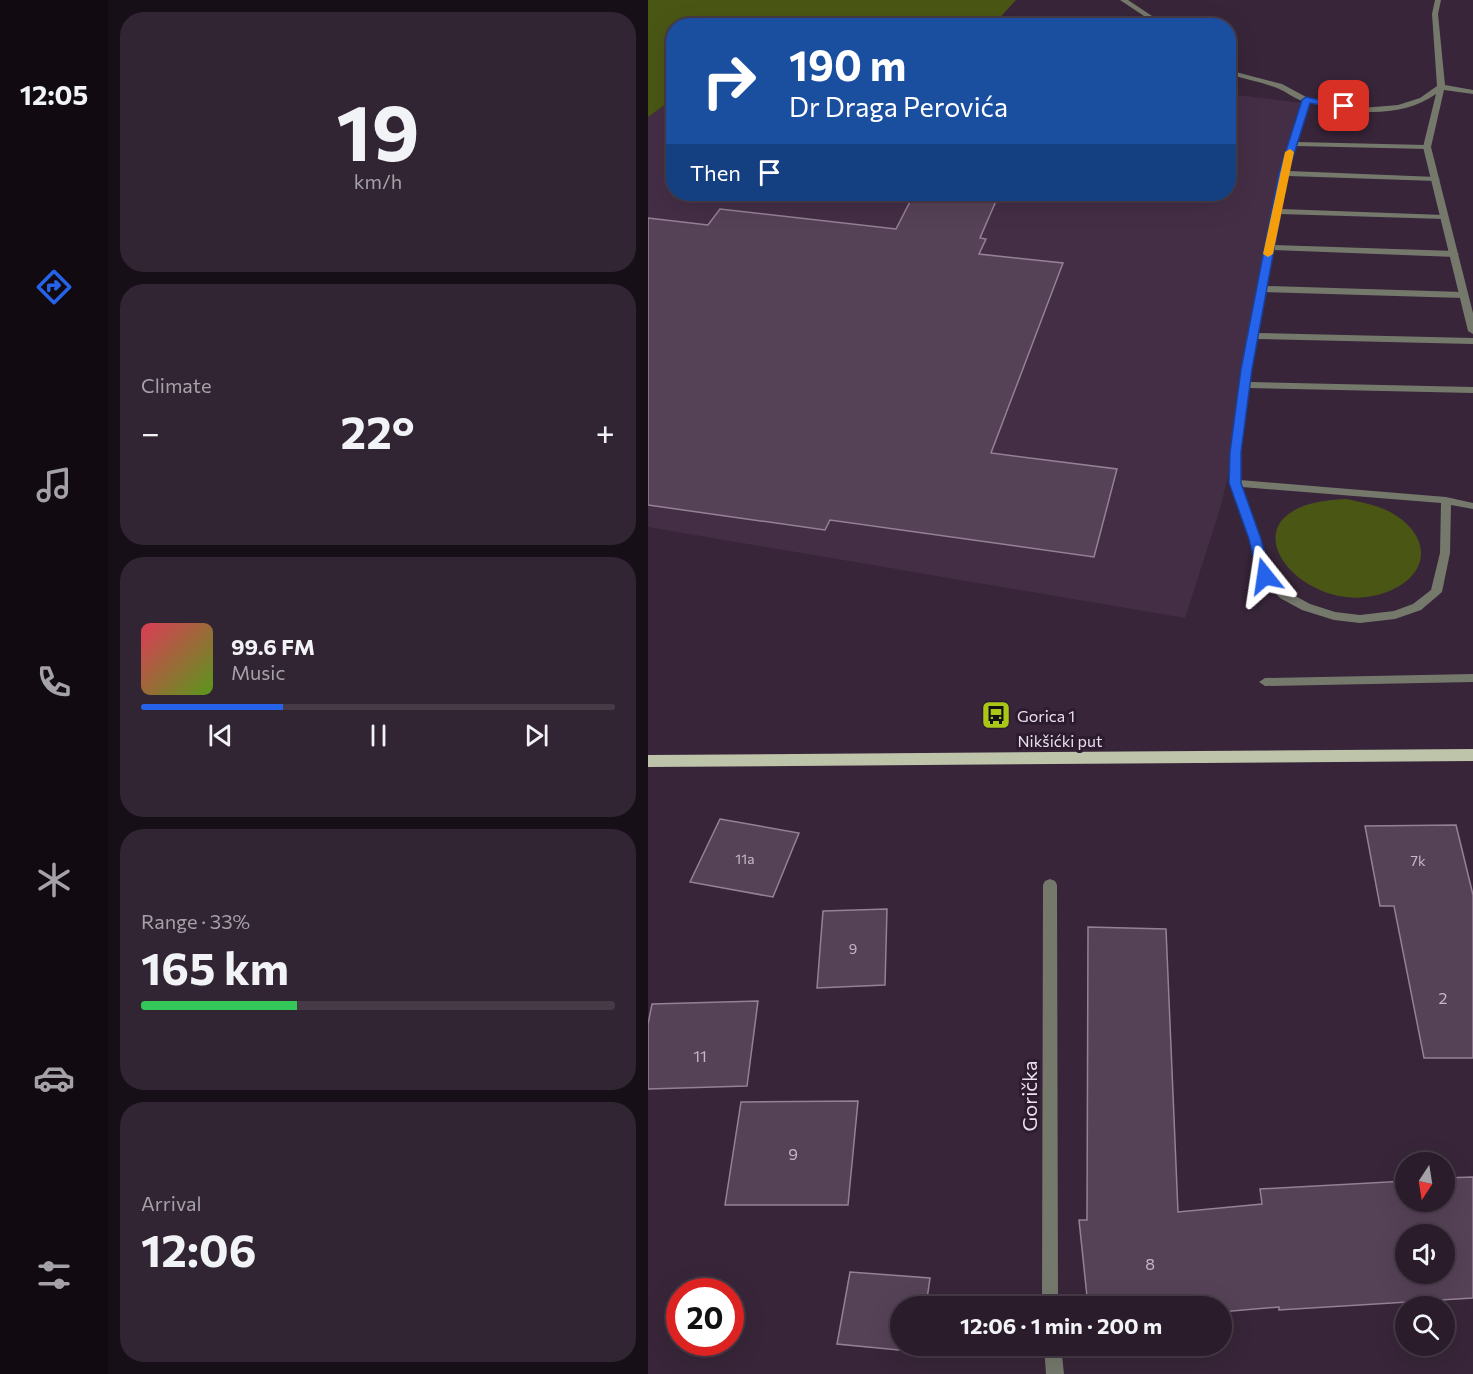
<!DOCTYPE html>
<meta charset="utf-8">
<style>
body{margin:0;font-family:Commissioner,sans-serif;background:#322533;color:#f1f3f6;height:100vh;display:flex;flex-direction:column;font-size:22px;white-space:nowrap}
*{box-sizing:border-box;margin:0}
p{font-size:20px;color:#a5a1a9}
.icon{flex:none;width:33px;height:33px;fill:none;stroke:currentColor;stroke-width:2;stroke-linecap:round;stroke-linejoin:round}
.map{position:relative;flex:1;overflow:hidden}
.drawer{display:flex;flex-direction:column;gap:12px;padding:12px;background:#170f18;width:540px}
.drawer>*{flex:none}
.guide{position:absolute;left:18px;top:18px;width:570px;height:183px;border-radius:24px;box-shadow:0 6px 24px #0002,0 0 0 2px #463a47;background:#1a4fa0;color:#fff;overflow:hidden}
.needle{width:39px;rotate:192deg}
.buttons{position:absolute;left:747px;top:1152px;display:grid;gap:12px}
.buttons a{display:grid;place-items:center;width:60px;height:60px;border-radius:50%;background:#2a1c2b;box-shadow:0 6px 24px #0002,0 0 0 2px #463a47;font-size:30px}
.speed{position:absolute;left:18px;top:1278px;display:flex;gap:12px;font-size:30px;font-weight:700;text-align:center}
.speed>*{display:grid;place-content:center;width:78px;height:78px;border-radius:50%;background:#2a1c2b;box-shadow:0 6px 24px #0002,0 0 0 2px #463a47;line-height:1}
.speed .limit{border:9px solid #d22;background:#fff;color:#111}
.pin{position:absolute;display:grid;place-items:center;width:51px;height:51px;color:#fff;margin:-26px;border-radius:12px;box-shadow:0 3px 9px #0006}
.me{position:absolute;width:66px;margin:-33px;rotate:345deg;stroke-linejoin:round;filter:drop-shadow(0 0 4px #0008)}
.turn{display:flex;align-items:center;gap:21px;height:126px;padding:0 24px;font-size:27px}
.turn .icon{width:78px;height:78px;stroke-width:2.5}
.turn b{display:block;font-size:42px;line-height:51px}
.then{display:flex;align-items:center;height:57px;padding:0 24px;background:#0003;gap:12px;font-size:22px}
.big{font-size:45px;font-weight:700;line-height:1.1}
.drawer .widget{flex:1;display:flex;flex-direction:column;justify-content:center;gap:9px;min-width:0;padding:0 21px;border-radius:24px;background:#322533}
.drawer .dial{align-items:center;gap:0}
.dial b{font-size:78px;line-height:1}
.song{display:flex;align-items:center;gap:18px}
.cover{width:72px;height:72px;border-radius:9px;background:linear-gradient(135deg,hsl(350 70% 55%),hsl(90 70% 35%))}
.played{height:6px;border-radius:3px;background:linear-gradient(90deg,#2563eb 30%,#463a47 30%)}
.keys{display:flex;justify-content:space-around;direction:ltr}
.heat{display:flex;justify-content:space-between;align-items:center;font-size:33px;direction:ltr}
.charge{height:9px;border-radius:4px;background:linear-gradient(90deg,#34c759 33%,#463a47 0)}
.trip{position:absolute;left:242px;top:1296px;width:342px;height:60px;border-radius:30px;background:#2a1c2b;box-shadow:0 6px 24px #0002,0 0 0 2px #463a47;font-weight:700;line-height:60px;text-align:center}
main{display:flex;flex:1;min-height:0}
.tabs{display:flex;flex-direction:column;width:108px;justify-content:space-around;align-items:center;background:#110b11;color:#a5a1a9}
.tabs .icon{width:42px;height:42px}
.tabs .current{color:#2563eb}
.tabs b{font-size:27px;color:#f1f3f6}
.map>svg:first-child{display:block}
</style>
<main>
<nav class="tabs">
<b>12:05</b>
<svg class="icon current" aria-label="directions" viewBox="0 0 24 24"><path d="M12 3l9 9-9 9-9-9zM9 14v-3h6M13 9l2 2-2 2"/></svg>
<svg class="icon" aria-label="music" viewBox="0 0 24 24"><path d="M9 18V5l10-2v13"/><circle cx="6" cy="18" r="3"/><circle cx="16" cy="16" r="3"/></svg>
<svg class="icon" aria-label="phone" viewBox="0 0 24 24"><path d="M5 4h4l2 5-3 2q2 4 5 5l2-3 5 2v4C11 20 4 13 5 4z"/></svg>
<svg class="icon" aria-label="climate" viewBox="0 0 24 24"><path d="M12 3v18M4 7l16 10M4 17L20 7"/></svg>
<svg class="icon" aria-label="car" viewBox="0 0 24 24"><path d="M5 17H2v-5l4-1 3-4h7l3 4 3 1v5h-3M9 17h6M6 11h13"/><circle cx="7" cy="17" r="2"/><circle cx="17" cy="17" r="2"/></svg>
<svg class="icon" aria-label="filters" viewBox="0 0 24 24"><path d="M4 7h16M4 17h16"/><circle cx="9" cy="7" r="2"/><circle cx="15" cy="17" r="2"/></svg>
</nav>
<section class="drawer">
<div class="widget dial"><b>19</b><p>km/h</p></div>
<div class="widget"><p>Climate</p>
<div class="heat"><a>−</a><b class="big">22°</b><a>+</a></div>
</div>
<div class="widget">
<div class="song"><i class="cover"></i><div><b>99.6 FM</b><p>Music</p></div></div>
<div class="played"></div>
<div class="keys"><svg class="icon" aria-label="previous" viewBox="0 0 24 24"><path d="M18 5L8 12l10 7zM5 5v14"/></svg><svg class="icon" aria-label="pause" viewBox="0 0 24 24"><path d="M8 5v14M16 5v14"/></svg><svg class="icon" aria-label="next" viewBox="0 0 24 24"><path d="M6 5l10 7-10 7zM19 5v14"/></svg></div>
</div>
<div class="widget"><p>Range · 33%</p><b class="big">165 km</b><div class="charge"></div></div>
<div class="widget"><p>Arrival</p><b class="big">12:06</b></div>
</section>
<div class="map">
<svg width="825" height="1374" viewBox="0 0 825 1374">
<rect width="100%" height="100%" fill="#382539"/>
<path fill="#442e46" d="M 581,94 L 654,103 L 607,356 L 581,472 L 572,509 L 537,618 L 0,527 L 0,117 L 25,99 L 26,194 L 580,194 Z"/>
<path fill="#4a5714" d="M 0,0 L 368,0 L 345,25 L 26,26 L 25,99 L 0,117 Z
M 698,499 C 712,502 725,504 738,510 C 782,531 787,573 739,592 C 654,625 559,504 698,499 Z"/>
<path fill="#564257" stroke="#968098" stroke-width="1.5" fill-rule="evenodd" d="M 266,194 L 351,194 L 332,238 L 338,239 L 331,254 L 415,263 L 343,453 L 469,469 L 446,557 L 182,520 L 177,530 L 0,505 L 0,218 L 60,225 L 72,209 L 248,229 Z
M 72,819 L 151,833 L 125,897 L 42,882 Z
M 808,825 L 825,895 L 825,1058 L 776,1058 L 746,906 L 732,906 L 717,826 Z
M 239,909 L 237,985 L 169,988 L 175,911 Z
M 440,927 L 518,929 L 530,1212 L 614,1204 L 612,1189 L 758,1181 L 758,1202 L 796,1202 L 796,1178 L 825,1177 L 825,1298 L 631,1310 L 631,1307 L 573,1312 L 573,1306 L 440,1306 L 431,1220 L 439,1220 ZM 758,1234 L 796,1234 L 796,1274 L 758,1274 Z
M 110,1001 L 99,1086 L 0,1089 L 0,1024 L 4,1004 Z
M 210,1101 L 200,1205 L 77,1205 L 93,1102 Z
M 202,1272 L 282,1278 L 278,1306 L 252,1306 L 252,1346 L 272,1346 L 271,1352 L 189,1344 Z"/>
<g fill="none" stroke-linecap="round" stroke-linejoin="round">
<path fill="#75796c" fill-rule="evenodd" d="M 655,98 L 662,100 L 649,142 L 779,145 L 783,147 L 779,149 L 648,146 L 641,171 L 788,177 L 792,179 L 788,181 L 640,176 L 633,209 L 796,215 L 800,217 L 796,219 L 632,214 L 626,245 L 807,251 L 811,254 L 807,257 L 625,250 L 618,286 L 815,292 L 819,295 L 815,298 L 617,292 L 609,333 L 825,338 L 825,344 L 608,339 L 602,382 L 825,387 L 825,393 L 601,388 L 592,452 L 592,480 L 798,497 L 825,503 L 825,509 L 803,505 L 802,553 L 794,592 L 773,610 L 747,619 L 712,623 L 686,620 L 654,610 L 632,598 L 611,576 L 602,539 L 582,483 L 582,452 L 599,336 L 632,173 ZM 594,487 L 793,503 L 792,553 L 783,590 L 765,604 L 746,611 L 712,615 L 687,612 L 662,604 L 640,592 L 622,574 L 612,539 Z"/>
<path fill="#75796c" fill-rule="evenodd" d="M 472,0 L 480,0 L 519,26 L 511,26 Z
M 787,0 L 793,0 L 790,14 L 797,85 L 825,90 L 825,94 L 796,90 L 783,147 L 825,313 L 825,334 L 820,331 L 775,147 L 788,94 C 752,120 698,113 658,102 C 648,100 639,92 629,88 C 614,82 596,79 580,74 L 580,70 L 634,84 L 660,98 L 714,108 L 750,105 L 772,98 L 789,86 L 784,14 Z
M 825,674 L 825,682 L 617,686 L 611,682 L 617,678 Z
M 402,879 L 407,881 L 409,885 L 410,1306 L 394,1306 L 395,885 L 397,881 Z
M 396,1346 L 413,1346 L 416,1374 L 398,1374 Z"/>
<path fill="#bdc4aa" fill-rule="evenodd" d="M 825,749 L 825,761 L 0,767 L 0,755 Z"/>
</g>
<path fill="#2563eb" stroke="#184099" stroke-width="1.5" d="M 658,97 L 700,106 L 696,109 L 662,103 L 640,173 L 604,369 L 593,452 L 593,483 L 613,539 L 623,576 L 617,580 L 610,576 L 601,539 L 581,483 L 582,452 L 593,369 L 631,173 L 654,100 Z"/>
<path fill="#f59e0b" d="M 642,149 L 646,152 L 625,254 L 620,257 L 615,254 L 637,152 Z"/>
<defs>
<g id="bus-square" transform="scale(1.5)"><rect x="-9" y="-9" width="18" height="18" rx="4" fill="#aac718" stroke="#2d1c2f"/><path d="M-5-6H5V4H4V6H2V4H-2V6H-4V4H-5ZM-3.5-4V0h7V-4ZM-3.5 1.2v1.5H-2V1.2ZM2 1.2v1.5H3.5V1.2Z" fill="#111"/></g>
</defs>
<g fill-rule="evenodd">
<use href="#bus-square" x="348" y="715"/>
</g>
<g text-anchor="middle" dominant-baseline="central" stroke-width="6" stroke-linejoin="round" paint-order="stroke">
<g font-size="14" fill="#c6b8c7">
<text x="97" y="858">11a</text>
<text x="770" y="860">7k</text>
<text x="205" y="948">9</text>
</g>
<g font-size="16" fill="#ebdfec" stroke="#2d1c2f" text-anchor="start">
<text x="369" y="715">Gorica 1</text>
</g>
<g font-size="16" fill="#ebdfec" stroke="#2d1c2f">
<text x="412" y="740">Nikšićki put</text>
</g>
<g font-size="16" fill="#c6b8c7">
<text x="795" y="997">2</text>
<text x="52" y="1055">11</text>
<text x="145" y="1153">9</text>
<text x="502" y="1263">8</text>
</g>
<g font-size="20" fill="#ebdfec" stroke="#2d1c2f">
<text transform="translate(381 1096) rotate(-90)">Gorička</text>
</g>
</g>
</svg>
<div class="buttons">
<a><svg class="needle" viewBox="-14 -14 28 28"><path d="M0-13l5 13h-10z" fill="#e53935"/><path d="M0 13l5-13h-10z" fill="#a5a1a9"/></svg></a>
<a><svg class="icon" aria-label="sound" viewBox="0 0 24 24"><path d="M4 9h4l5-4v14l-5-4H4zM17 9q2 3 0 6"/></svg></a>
<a><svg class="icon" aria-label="search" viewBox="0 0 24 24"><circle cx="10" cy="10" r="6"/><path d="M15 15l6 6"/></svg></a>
</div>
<div class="speed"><div class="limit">20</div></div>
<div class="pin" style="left:696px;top:106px;background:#d93025"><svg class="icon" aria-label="arrive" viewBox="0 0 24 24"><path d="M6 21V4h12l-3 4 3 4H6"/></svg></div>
<svg class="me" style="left:617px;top:576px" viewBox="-20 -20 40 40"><path d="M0-17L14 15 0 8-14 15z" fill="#2563eb" stroke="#fff" stroke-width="4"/></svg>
<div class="trip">12:06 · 1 min · 200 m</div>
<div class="guide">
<div class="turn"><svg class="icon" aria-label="right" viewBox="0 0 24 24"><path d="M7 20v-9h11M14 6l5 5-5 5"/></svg><div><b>190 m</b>Dr Draga Perovića</div></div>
<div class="then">Then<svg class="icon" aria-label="arrive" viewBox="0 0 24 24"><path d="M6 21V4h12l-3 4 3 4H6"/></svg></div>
</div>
</div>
</main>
